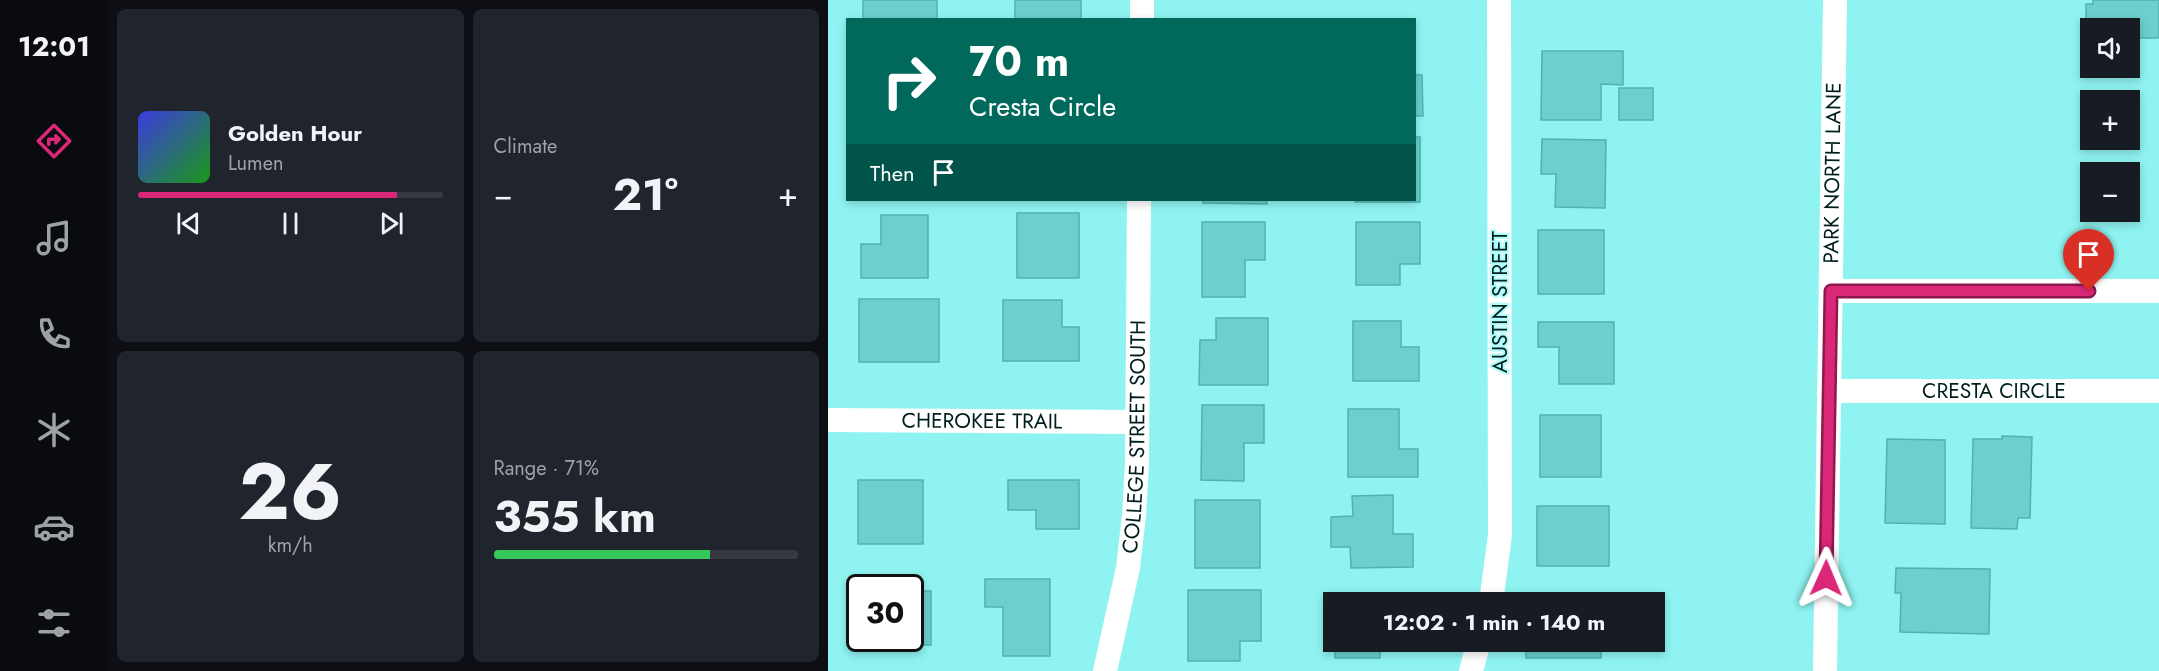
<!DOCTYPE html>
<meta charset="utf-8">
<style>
body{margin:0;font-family:Jost,sans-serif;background:#20242c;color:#f1f3f6;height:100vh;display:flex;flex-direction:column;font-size:22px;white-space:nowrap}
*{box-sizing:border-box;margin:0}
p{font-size:20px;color:#9ea1a6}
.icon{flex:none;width:33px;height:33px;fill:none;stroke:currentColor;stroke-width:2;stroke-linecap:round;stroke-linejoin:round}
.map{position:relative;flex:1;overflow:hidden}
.details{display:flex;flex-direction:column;gap:9px;padding:9px;background:#0d0f14;width:720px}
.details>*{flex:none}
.banner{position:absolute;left:18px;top:18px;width:570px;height:183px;border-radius:0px;box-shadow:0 3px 9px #0003;background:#00695c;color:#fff;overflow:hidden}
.fabs{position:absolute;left:1252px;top:18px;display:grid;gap:12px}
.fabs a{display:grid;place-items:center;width:60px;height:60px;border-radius:0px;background:#171b24;box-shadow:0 3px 9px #0003;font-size:30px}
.speed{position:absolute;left:18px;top:574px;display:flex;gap:12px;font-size:30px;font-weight:700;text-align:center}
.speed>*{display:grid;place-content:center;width:78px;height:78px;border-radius:50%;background:#171b24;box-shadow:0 3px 9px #0003;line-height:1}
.speed .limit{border:3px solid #111;border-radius:9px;background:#fff;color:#111}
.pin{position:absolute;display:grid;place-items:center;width:51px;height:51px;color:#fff;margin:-62px -26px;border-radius:50% 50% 50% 0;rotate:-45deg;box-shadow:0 0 6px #0007}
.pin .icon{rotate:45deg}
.me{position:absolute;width:66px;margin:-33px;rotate:1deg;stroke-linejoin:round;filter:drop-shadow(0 0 4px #0008)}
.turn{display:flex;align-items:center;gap:21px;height:126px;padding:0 24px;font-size:27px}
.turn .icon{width:78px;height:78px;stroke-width:2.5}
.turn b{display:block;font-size:42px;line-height:51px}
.then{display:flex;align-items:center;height:57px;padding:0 24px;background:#0003;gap:12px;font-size:22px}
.big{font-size:45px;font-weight:700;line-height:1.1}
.details .tile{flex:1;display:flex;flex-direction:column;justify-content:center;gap:9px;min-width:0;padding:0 21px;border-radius:9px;background:#20242c}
.details .dial{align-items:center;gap:0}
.dial b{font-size:78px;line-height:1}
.song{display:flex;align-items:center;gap:18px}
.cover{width:72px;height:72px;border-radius:9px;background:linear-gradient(135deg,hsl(240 70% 55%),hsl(120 70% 35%))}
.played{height:6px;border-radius:3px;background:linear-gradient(90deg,#db2777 85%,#363941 85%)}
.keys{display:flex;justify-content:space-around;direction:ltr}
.heat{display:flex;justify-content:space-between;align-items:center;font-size:33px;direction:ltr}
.charge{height:9px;border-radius:4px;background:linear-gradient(90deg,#34c759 71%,#363941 0)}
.details .tiles{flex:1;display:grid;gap:9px;grid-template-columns:repeat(2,1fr)}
.trip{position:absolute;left:495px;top:592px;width:342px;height:60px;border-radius:0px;background:#171b24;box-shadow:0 3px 9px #0003;font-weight:700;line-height:60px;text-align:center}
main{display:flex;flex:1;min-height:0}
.tabs{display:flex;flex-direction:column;width:108px;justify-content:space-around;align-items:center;background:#090b0e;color:#9ea1a6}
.tabs .icon{width:42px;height:42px}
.tabs .on{color:#db2777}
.tabs b{font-size:27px;color:#f1f3f6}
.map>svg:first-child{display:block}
</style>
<main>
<nav class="tabs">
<b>12:01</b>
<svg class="icon on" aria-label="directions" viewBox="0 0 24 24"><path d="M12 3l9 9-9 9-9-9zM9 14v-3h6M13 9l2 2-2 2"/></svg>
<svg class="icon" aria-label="music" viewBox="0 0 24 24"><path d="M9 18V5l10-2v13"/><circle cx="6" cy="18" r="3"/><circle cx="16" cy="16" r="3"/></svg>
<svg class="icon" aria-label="phone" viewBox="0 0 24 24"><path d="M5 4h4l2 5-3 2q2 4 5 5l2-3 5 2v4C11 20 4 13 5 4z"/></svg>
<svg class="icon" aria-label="climate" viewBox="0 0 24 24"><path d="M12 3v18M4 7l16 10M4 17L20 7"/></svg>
<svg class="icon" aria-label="car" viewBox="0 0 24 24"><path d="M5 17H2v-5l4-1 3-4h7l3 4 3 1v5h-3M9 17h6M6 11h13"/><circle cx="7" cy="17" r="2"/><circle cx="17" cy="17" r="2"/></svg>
<svg class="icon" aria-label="filters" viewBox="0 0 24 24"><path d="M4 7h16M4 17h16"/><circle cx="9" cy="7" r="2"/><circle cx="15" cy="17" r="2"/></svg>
</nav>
<section class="details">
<div class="tiles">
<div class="tile">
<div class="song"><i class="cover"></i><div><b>Golden Hour</b><p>Lumen</p></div></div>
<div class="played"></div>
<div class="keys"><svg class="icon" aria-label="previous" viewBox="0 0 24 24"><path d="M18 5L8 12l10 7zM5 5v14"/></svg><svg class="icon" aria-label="pause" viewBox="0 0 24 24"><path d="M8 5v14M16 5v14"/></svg><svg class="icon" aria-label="next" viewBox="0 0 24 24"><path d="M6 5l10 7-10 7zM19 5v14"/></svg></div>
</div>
<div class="tile"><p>Climate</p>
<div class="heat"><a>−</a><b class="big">21°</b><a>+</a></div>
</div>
<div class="tile dial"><b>26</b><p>km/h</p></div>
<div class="tile"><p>Range · 71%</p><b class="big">355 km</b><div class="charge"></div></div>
</div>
</section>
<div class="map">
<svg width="1331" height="671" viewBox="0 0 1331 671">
<rect width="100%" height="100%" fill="#8ff4f1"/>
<path fill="#6bd0ce" stroke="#4db4b2" stroke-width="1.5" d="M 35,0 L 109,0 L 109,20 L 35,20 Z
M 187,0 L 253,0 L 253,20 L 187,20 Z
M 1265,0 L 1331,0 L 1331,38 L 1304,38 L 1302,28 L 1263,28 L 1263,35 L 1258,35 L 1258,4 L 1265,4 Z
M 714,51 L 795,51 L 795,85 L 773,84 L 773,120 L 713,120 Z
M 586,75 L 594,75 L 595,116 L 586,116 Z
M 791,88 L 825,88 L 825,120 L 791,120 Z
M 586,137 L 592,137 L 592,202 L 527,202 L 527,200 L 586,200 Z
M 714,139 L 778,140 L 777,208 L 727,207 L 728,174 L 713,174 Z
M 375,200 L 439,200 L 439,204 L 375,203 Z
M 189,213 L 251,213 L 251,278 L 189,278 Z
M 53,215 L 100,215 L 100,278 L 33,278 L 33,244 L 53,244 Z
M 374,222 L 437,222 L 437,260 L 417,260 L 417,297 L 374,297 Z
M 528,222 L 592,222 L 592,264 L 572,264 L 572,285 L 528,285 Z
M 710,230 L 776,230 L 776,294 L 710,294 Z
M 31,299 L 111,299 L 111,362 L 31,362 Z
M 175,300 L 234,300 L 234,327 L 251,327 L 251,361 L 175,361 Z
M 388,318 L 440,318 L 440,385 L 371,385 L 372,340 L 388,340 Z
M 525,321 L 573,321 L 573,347 L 591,347 L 591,381 L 525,381 Z
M 710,322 L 786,322 L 786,384 L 731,384 L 731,347 L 710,347 Z
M 374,405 L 436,405 L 436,443 L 416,443 L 416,481 L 373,480 Z
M 520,409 L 571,409 L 571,449 L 590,449 L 590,477 L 520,477 Z
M 712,415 L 773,415 L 773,477 L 712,477 Z
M 1174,436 L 1204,437 L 1202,518 L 1190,518 L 1189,529 L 1143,528 L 1145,439 L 1174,439 Z
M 1059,439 L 1117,440 L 1117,524 L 1057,523 Z
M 30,480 L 95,480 L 95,544 L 30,544 Z
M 180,480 L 251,480 L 251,529 L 208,529 L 208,510 L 180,510 Z
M 565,495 L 565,534 L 585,534 L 585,567 L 523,568 L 522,547 L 503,547 L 503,517 L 525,516 L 524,496 Z
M 367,500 L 432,500 L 432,568 L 367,568 Z
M 709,506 L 781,506 L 781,566 L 709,566 Z
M 1068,568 L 1162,569 L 1161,634 L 1072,632 L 1073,593 L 1067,593 Z
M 157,579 L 222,579 L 222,656 L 175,656 L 175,607 L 157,607 Z
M 360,590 L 433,590 L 433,641 L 412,641 L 412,661 L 360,661 Z
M 82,591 L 103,591 L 103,645 L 51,645 L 51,639 L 82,639 Z
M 507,595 L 567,595 L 567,603 L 507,603 Z
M 698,600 L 773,600 L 773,603 L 698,603 Z
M 507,642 L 552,642 L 552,658 L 507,658 Z
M 698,642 L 773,642 L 773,658 L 698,658 Z"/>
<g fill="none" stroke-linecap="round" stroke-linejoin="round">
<g stroke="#fff" stroke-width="24">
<path d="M 314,20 L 314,0"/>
<path d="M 1003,291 L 1331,291"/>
<path id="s1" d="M 1001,391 L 1331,391"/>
<path id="s2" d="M 0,420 L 308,422"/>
<path d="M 663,603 L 672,535 L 671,0"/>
<path id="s3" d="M 277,671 L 300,568 L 306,515 L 309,464 L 311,200"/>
<path d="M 643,671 L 651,642"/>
<path id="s4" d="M 997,671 L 1007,0"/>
</g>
</g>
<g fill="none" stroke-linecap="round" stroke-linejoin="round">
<g stroke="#8e194d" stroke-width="15">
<path id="route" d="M 998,578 L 1003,291 L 1261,291"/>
</g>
<use href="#route" stroke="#db2777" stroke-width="10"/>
</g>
<g text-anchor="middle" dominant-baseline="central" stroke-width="4.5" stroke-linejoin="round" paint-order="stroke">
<g font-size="21" fill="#001e1d" stroke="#b0fdfb">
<text stroke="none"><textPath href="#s4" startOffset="498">PARK NORTH LANE</textPath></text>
<text transform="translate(672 302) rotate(-90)">AUSTIN STREET</text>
<text stroke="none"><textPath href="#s1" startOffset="165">CRESTA CIRCLE</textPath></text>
<text stroke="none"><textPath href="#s2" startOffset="154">CHEROKEE TRAIL</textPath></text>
<text stroke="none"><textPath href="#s3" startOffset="237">COLLEGE STREET SOUTH</textPath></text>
</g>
</g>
</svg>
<div class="fabs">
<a><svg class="icon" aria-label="sound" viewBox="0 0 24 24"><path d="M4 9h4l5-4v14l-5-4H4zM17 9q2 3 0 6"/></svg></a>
<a>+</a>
<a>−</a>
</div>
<div class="speed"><div class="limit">30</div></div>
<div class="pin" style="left:1261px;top:291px;background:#d93025"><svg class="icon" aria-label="arrive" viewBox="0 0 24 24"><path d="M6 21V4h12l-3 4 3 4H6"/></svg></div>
<svg class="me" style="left:998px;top:578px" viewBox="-20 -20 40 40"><path d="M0-17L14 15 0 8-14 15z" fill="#db2777" stroke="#fff" stroke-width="4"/></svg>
<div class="trip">12:02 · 1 min · 140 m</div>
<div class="banner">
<div class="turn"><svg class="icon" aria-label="right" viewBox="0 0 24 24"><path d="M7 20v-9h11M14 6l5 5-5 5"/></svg><div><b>70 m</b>Cresta Circle</div></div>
<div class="then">Then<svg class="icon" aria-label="arrive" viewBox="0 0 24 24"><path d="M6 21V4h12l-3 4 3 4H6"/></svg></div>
</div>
</div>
</main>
